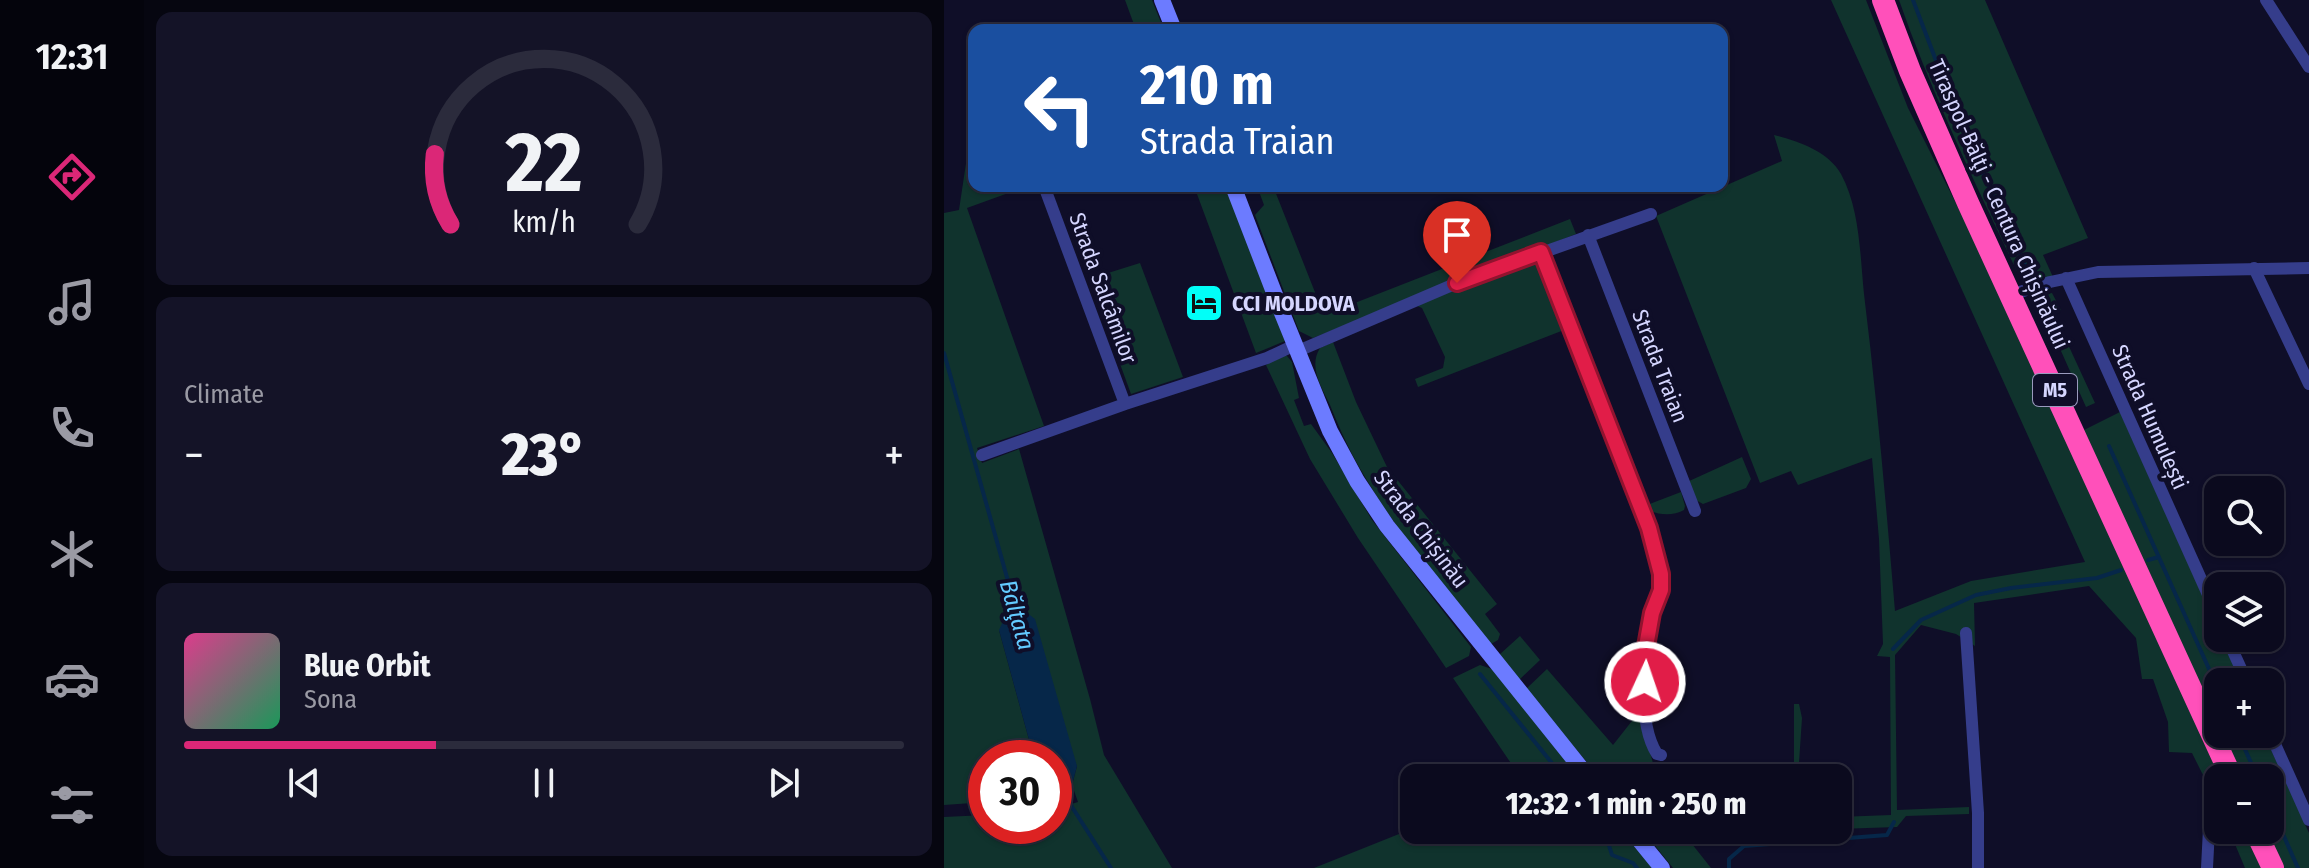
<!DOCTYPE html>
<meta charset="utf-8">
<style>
body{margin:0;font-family:"Fira Sans Condensed",sans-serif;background:#141327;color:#f1f3f6;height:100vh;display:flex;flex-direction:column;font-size:30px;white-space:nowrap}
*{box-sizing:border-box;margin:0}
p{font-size:26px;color:#9a9aa4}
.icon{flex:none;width:44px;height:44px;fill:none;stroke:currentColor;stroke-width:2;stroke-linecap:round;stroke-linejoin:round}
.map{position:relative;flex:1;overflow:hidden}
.side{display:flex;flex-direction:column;gap:12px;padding:12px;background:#060610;width:800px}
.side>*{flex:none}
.guide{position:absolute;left:24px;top:24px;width:760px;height:168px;border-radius:16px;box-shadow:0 2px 6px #0004,0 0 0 2px #2b2b3c;background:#1a4fa0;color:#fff;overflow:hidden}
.tools{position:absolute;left:1260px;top:476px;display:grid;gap:16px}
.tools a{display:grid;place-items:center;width:80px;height:80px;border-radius:16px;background:#0b0a1e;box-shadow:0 2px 6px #0004,0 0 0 2px #2b2b3c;font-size:40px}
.speed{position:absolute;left:24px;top:740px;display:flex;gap:16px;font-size:40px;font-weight:700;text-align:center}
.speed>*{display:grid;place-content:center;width:104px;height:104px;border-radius:50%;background:#0b0a1e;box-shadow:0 2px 6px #0004,0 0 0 2px #2b2b3c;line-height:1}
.speed .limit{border:12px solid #d22;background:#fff;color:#111}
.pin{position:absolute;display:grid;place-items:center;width:68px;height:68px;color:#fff;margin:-82px -34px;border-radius:50% 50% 50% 0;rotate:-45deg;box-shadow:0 0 8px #0007}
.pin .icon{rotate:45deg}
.me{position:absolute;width:88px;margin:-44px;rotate:3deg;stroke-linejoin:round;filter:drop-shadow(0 0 6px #0008)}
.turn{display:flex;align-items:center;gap:28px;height:168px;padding:0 40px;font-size:36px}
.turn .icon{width:104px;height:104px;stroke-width:2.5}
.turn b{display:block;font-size:56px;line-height:68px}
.big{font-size:60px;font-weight:800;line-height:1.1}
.side .widget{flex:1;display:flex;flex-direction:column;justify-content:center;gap:12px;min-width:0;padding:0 28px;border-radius:16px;background:#141327}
.side .dial{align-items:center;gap:0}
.dial svg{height:208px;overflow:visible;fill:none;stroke:#2b2b3c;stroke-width:7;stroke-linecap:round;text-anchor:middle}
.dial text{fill:#f1f3f6;stroke:none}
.song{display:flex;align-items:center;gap:24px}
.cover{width:96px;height:96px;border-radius:12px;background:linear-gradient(135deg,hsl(330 70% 55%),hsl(150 70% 35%))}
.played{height:8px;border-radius:4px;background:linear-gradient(90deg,#db2777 35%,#2b2b3c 35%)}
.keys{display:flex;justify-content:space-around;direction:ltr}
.heat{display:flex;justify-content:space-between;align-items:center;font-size:44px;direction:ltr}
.trip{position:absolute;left:456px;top:764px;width:452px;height:80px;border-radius:16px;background:#0b0a1e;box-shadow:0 2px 6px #0004,0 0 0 2px #2b2b3c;font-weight:800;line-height:80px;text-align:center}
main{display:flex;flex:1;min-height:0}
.tab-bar{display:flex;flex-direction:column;width:144px;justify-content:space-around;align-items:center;background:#04040c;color:#9a9aa4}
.tab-bar .icon{width:56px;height:56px}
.tab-bar .on{color:#db2777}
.tab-bar b{font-size:36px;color:#f1f3f6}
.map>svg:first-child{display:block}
</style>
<main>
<nav class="tab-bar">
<b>12:31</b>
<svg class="icon on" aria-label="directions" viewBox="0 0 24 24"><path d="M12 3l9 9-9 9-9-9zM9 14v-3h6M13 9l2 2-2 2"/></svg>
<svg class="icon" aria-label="music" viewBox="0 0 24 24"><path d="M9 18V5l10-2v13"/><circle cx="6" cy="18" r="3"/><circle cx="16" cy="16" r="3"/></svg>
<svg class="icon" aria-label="phone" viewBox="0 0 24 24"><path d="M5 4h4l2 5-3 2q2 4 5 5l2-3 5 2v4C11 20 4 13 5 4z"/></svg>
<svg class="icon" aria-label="climate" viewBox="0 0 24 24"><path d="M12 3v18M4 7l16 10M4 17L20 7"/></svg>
<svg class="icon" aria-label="car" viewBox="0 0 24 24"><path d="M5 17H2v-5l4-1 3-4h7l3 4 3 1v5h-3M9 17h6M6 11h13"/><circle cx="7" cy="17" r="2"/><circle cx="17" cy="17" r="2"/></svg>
<svg class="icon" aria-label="filters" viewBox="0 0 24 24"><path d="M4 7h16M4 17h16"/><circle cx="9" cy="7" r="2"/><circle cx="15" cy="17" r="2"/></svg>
</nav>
<section class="side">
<div class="widget dial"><svg viewBox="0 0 100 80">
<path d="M14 69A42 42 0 1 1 86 69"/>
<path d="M14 69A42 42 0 0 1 8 42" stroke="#db2777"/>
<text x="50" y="56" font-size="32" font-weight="700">22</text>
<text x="50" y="72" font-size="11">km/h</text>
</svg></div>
<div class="widget"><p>Climate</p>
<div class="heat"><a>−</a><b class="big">23°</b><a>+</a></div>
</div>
<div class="widget">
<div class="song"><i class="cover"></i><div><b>Blue Orbit</b><p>Sona</p></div></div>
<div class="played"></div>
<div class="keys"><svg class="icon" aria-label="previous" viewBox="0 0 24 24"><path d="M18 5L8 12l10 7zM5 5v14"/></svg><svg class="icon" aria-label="pause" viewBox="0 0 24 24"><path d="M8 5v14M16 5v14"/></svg><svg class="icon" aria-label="next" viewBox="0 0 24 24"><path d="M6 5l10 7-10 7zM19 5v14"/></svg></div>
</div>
</section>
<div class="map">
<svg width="1365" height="868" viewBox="0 0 1365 868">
<rect width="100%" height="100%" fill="#0f0e28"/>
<path fill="#10332d" d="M 181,0 L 208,0 L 220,30 L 192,30 Z
M 887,0 L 922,0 L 964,108 L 1053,285 L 1279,778 L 1274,778 L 1274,809 L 1263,802 L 1264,785 L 1248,753 L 1225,752 L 1224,722 L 1209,679 L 1198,679 L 1192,638 L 1145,586 L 1030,603 L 1031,646 L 1012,634 L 977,625 L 951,655 L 953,810 L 1025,807 L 1025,814 L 962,816 L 953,827 L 894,829 L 894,817 L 947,815 L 946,657 L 933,656 L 939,644 L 935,539 L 928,458 L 854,485 L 847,471 L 816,483 L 712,216 L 838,161 L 830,135 C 854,141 884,151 897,174 C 916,209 916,255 920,294 C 933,399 942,505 951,611 L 1027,581 L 1141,562 Z
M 955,0 L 1041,0 L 1144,238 L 1099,255 L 1109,277 L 1086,283 L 1076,278 C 1033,187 988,95 955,0 Z
M 30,110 L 30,186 L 84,186 L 23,208 L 100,426 L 33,448 L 38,463 L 75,449 L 146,699 L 160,755 L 228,868 L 0,868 L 0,817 L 42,815 L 42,826 L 110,826 L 110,809 L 134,802 L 128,785 L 133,766 L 55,630 L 90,758 L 42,758 L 42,802 L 0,805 L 0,213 L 15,210 Z
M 250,186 L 281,186 L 341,341 L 312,353 Z
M 313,186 L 329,186 L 380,315 L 626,219 L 632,234 L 369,338 L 355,331 L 311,215 L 320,205 Z
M 589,259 L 595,267 L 620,330 L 474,387 L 471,379 L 499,368 L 501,357 L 478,308 L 471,305 Z
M 196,263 L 239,377 L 187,394 L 145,279 Z
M 1108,293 L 1117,310 L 1110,314 L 1151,403 L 1142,407 L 1092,295 Z
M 389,342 L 412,402 L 443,467 L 553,604 L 541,614 L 556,634 L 554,640 L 547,644 C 503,590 456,537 421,477 C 407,454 396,430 386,405 C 378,388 364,367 376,348 Z
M 337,356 L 343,356 L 348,362 L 355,398 L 350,400 L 360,426 L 367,424 L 388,453 L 428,520 L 527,647 L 525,656 L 502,668 L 414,538 L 366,459 L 322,365 Z
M 1176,412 L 1274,630 L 1274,638 L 1277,638 L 1297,682 L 1274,682 L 1274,727 L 1140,430 Z
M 798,457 L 807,479 L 802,488 L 759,504 L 750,499 L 743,482 Z
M 737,492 L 741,506 L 740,510 C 729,516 717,515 706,511 L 703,505 Z
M 576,636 L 596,660 L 575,680 L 555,655 Z
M 536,665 L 548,669 L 636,778 L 577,778 L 509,678 Z
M 603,669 L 669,745 L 695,712 L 701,742 L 706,752 L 710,767 L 691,768 L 699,778 L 656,778 L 582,689 Z
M 850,704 L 855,704 L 858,718 L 854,778 L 846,778 L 846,763 L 850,762 Z
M 1277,734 L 1320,734 L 1365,833 L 1365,868 L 1338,868 L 1321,830 L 1326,830 L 1326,778 L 1297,778 Z
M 470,828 L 470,830 L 678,830 L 709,868 L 370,868 Z
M 715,830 L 737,830 L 767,868 L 729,868 L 708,842 L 707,837 Z
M 1285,830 L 1303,830 L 1320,868 L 1301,868 Z"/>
<path fill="#062749" d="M 78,609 L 91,619 L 133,766 L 128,785 L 112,791 L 110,790 L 110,758 L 90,758 L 55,630 L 63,613 Z"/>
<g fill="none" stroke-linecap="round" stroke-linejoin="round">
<path stroke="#062749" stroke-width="4" d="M 969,0 L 1015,121 L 1086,276
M 0,353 L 73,613
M 1165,446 L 1274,689
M 1204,560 L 1215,557
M 949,649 L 977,620 L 1032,595 L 1067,588 L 1153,578 L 1177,570
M 536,674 L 620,778
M 1294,734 L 1314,778
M 120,783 L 128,807 L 167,868
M 1326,805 L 1354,868
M 660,830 L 668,855 L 689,863 L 693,868
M 785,868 L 785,859 L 800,846 L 943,835 L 950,822"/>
<path stroke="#353d8b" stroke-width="12" d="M 1322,0 L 1365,67
M 100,186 L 181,404
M 644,235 L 751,511
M 597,252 L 705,528 C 709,546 720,570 717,589 C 716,597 711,605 709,613 C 698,648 693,723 713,754 L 717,755
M 1310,268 L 1365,384
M 1122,278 L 1274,617
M 1067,295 L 1106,282 L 1154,272 L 1365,268
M 354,351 L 513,283 L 707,214
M 38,455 L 181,404 L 323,358 L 351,345
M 1022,633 L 1034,813 L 1034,868
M 1283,638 L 1303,682
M 1326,733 L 1365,820
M 1263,868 L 1266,809"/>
<path stroke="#6c7bff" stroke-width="16" d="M 218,0 L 230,30
M 289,186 L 336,308 L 386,431 L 413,481 L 443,526 L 645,778
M 687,830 L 718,868"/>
<path stroke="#ff50ba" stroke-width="22" d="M 939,0 L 966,71 L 1024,203 L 1288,778
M 1311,830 L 1329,868"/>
</g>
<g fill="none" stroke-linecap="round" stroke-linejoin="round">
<g stroke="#92132f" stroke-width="20">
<path id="route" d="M 513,283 L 597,252 L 705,528 L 717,574 L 717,590 L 708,613 L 701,652 L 701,682"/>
</g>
<use href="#route" stroke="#e11d48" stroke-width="14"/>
</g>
<defs>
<g id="hotel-square" transform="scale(2)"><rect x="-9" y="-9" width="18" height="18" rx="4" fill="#01fff8" stroke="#0f0e28"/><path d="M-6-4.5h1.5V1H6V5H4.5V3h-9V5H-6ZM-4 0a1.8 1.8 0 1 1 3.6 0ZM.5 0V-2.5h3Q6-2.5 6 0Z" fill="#111"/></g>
</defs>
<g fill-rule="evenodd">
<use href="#hotel-square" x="260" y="303"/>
</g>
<g text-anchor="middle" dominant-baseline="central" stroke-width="8" stroke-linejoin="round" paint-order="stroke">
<rect fill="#0f0e28" stroke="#9a9abe" stroke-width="2" x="1089" y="374" width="44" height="32" rx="6"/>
<g font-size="20" font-weight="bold" fill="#d5d6ff">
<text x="1111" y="390">M5</text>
</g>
<g font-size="22" fill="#d5d6ff" stroke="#0f0e28">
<text transform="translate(1055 204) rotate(66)">Tiraspol-Bălţi - Centura Chișinăului</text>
<text transform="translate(159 288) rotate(70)">Strada Salcâmilor</text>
<text transform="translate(716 366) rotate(69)">Strada Traian</text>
<text transform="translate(1206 417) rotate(66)">Strada Humulești</text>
<text transform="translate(477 529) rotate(53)">Strada Chișinău</text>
</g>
<g font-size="22" font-weight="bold" fill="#d5d6ff" stroke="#0f0e28" text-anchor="start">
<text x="288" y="303">CCI MOLDOVA</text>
</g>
<g font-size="24" font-style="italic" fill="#63caff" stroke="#0f0e28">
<text transform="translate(73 615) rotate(74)">Bălţata</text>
</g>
</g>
</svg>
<div class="tools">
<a><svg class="icon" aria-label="search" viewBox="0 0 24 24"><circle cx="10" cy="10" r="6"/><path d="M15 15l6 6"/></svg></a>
<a><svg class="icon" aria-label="layers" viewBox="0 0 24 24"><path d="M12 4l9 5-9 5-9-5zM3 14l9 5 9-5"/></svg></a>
<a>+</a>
<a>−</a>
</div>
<div class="speed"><div class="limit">30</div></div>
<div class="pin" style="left:513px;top:283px;background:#d93025"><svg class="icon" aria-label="arrive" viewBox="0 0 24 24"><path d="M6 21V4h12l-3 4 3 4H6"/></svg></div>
<svg class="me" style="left:701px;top:682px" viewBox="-20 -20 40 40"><circle r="17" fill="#e11d48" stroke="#fff" stroke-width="3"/><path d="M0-11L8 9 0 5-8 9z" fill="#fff"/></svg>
<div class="trip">12:32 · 1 min · 250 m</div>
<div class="guide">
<div class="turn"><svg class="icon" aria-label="left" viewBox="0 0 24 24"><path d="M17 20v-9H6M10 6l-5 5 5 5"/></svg><div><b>210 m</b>Strada Traian</div></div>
</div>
</div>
</main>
